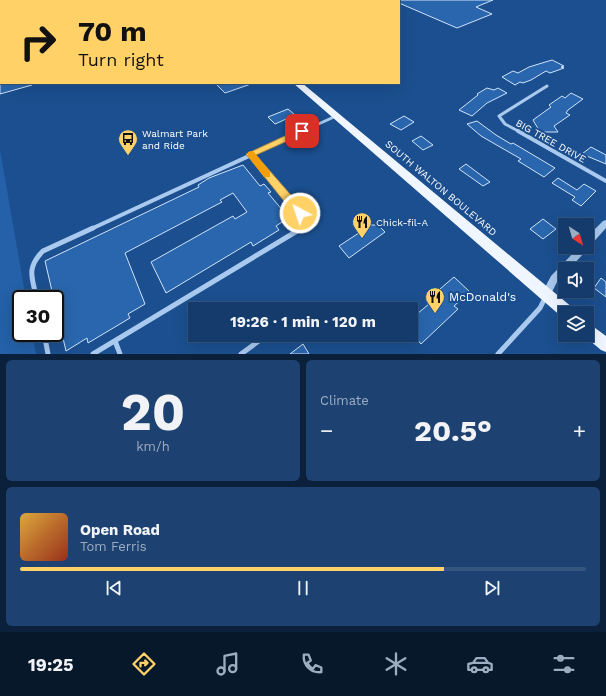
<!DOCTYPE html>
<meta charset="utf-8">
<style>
body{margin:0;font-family:"Work Sans",sans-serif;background:#1d4271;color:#f1f3f6;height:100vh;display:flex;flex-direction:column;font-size:15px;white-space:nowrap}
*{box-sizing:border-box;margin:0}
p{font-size:13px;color:#9dadc1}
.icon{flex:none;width:22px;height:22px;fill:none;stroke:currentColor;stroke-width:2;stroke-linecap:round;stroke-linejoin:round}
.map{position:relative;height:354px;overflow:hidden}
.drawer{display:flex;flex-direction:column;gap:6px;padding:6px;background:#0b203b;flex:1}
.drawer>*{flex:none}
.guide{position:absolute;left:0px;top:0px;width:400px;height:84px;box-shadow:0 4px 16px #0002,0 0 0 1px #33557e;background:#ffd166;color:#111;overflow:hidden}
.needle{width:26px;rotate:143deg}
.tools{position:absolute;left:558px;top:218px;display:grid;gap:8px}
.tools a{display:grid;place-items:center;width:36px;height:36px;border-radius:0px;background:#143b6b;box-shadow:0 4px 16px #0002,0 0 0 1px #33557e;font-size:20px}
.speed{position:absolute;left:12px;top:290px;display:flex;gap:8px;font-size:20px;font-weight:700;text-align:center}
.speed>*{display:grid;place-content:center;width:52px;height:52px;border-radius:50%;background:#143b6b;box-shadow:0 4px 16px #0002,0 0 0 1px #33557e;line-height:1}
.speed .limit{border:2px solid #111;border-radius:6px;background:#fff;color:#111}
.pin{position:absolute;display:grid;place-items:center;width:34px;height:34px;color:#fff;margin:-17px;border-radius:8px;box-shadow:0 2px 6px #0006}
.me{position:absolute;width:44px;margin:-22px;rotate:320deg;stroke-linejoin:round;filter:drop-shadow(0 0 3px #0008)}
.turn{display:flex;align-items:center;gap:14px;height:84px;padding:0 12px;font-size:18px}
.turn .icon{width:52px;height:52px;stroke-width:2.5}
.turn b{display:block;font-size:28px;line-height:34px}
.big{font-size:30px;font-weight:700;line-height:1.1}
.drawer .tile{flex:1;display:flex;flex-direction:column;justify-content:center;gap:6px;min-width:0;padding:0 14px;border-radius:6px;background:#1d4271}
.drawer .dial{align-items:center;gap:0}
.dial b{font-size:52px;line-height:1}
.song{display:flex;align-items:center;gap:12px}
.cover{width:48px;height:48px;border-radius:6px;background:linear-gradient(135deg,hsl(40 70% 55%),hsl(10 70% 35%))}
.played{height:4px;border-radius:2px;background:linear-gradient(90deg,#ffd166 75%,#33557e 75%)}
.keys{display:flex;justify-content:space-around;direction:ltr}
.heat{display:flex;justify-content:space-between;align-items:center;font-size:22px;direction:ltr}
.drawer .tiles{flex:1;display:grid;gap:6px;grid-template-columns:1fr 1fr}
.tile:last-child{grid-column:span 2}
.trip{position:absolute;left:188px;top:302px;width:230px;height:40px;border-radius:0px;background:#143b6b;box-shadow:0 4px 16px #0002,0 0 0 1px #33557e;font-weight:700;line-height:40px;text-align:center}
.menu{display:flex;height:64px;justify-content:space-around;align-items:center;background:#08182b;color:#9dadc1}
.menu .icon{width:28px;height:28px}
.menu .active{color:#ffd166}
.menu b{font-size:18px;color:#f1f3f6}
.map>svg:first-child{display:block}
</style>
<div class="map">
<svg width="606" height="354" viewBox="0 0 606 354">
<rect width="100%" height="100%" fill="#1b4f8f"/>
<path fill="#2461a8" d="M 0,150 L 26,299 L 21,299 L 21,333 L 32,333 L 36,354 L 0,354 Z"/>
<path fill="#2a66ad" stroke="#cfe3fa" d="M 393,0 L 493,0 L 476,7 L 492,14 L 457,28 L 399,3 L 399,1 Z
M 552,60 L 564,66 L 561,67 L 564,68 L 550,73 L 546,71 L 531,80 L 523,83 L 520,82 L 515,85 L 502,77 L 513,71 L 518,73 L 529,67 Z
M 0,83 L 31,83 L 32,85 L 0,94 Z
M 215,83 L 251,83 L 251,84 L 225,93 Z
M 487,88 L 494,90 L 498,88 L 507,93 L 487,103 L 472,116 L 459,110 L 478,95 L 477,94 Z
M 571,93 L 583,99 L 568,110 L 566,113 L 570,115 L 554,126 L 558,132 L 540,132 L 533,120 L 551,107 L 549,105 L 562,96 L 565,98 Z
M 288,109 L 295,115 L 275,124 L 268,117 Z
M 404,116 L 414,122 L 401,130 L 390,124 Z
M 477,121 L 496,135 L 511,144 L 513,143 L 555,168 L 544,177 L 518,161 L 521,159 L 481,136 L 467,124 Z
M 421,136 L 433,145 L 423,150 L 412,141 Z
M 591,147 L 606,155 L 606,164 L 582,154 Z
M 466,164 L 490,182 L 483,186 L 459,169 Z
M 243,165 L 260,186 L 264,184 L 271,192 L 268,193 L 284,212 L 287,211 L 291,216 L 276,226 L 279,230 L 253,246 L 251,242 L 166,293 L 151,262 L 233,216 L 235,219 L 247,212 L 233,193 L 220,200 L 222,202 L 125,253 L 145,304 L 128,314 L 130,318 L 88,343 L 87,338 L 66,351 L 45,261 L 199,187 L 198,185 L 209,178 Z
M 558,178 L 577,190 L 584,184 L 596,191 L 581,206 L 572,200 L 575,197 L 552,183 Z
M 543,219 L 556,229 L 543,239 L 530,229 Z
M 371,225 L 378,225 L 385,232 L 349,258 L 339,246 Z
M 454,277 L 470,292 L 454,306 L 458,309 L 421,344 L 411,332 L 411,319 L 429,304 L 426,301 Z
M 601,278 L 606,282 L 606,297 L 594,288 Z
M 303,344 L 309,354 L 290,354 Z"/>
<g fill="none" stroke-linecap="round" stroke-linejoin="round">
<path stroke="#a9c9ee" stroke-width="3" d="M 301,132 L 336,116
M 520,132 L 505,124 L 499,116 L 547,86"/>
<path stroke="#a9c9ee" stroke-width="4" d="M 518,131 L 606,181
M 250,154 L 309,224 L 301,229
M 91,229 L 303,131"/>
<path stroke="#a9c9ee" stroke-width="5" d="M 37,299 C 32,278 26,268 43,251 L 93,228
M 44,333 L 48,354
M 115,341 L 120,354
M 93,354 L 302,228
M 241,354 L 267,335
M 498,354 L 540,308 L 545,298"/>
<path fill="#a9c9ee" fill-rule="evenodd" d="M 606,220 L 606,228 L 590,246 L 588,246 L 587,250 L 569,269 L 565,269 L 565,273 L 557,282 L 549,298 L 546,300 L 543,298 L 541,295 L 551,276 L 579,247 L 587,247 L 587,237 L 603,221 Z"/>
<path fill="#d6e6fa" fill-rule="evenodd" d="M 188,0 L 192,0 L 193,1 L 189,1 Z"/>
<path fill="#f0f6ff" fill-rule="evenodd" d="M 146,0 L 154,0 L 155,1 L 147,1 Z
M 293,83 L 302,83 L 573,308 L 575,313 L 565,313 L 565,319 L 563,318 Z
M 587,322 L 606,336 L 606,352 L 601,350 L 583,335 L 587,335 Z"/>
</g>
<path fill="#ffd166" stroke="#a68842" d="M 302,128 L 305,129 L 305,133 L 256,155 L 304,210 L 305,213 L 304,216 L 296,216 L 246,154 Z"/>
<path fill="#f59e0b" d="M 251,151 L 254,152 L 270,172 L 270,177 L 264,177 L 248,156 L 248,152 Z"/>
<defs>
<g id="bus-pin" transform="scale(1)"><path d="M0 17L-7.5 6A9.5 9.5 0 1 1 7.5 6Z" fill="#ffd166" stroke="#1b4f8f"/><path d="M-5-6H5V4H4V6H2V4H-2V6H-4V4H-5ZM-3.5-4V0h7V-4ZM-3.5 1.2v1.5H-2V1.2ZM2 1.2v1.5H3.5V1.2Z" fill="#111"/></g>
<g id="restaurant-pin" transform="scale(1)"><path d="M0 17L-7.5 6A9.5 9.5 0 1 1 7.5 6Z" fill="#ffd166" stroke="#1b4f8f"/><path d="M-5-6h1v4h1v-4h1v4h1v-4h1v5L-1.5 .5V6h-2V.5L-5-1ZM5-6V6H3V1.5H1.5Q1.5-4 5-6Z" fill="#111"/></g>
</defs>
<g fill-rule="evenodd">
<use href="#bus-pin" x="128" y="139"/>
<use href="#restaurant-pin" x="362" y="222"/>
<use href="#restaurant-pin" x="435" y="297"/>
</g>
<g text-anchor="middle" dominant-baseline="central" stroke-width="4" stroke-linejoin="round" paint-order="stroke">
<g font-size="10" fill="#fff" stroke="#1b4f8f" text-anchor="start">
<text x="142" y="133">Walmart Park<tspan x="142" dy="12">and Ride</tspan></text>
<text x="376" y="222">Chick-fil-A</text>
</g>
<g font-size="10" fill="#fff" stroke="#1b4f8f">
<text transform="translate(551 141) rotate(29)">BIG TREE DRIVE</text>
<text transform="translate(441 188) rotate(40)">SOUTH WALTON BOULEVARD</text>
</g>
<g font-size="12" fill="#fff" stroke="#1b4f8f" text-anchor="start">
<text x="449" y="297">McDonald's</text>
</g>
</g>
</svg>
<div class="tools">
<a><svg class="needle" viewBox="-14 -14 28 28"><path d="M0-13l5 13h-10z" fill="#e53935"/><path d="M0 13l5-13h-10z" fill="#9dadc1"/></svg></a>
<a><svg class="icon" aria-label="sound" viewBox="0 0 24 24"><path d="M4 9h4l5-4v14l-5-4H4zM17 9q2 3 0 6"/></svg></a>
<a><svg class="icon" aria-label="layers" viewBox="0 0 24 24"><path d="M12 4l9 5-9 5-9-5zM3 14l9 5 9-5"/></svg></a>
</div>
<div class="speed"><div class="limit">30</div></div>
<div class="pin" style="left:302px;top:131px;background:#d93025"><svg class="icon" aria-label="arrive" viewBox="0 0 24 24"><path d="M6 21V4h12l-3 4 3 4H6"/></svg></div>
<svg class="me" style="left:300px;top:213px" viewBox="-20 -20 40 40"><circle r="17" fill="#ffd166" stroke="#fff" stroke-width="3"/><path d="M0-11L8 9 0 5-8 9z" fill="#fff"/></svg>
<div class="trip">19:26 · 1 min · 120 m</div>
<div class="guide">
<div class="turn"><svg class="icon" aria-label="right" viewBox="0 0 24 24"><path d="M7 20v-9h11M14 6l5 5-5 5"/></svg><div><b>70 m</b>Turn right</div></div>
</div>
</div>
<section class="drawer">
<div class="tiles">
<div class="tile dial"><b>20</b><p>km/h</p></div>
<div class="tile"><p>Climate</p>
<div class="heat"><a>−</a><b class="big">20.5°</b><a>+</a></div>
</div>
<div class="tile">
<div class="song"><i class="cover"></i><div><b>Open Road</b><p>Tom Ferris</p></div></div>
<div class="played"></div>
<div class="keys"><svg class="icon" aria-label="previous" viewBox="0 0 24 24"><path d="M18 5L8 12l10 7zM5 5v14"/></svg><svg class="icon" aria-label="pause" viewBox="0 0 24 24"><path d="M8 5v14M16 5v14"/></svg><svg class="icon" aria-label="next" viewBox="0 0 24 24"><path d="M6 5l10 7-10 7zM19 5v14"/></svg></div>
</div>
</div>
</section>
<nav class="menu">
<b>19:25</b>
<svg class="icon active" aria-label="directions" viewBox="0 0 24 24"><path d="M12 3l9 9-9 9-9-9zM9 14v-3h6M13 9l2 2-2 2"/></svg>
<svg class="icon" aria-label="music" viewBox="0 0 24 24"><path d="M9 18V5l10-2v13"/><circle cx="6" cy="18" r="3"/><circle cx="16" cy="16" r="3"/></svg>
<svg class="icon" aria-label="phone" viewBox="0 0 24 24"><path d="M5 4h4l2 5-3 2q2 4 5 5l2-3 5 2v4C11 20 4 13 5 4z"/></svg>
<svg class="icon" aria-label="climate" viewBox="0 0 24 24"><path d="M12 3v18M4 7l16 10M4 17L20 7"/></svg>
<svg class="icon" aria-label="car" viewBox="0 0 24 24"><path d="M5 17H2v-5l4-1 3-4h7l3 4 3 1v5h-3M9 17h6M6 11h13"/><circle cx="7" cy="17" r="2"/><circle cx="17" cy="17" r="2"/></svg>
<svg class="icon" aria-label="filters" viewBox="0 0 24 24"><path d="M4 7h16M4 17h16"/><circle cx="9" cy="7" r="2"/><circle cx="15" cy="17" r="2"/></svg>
</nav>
